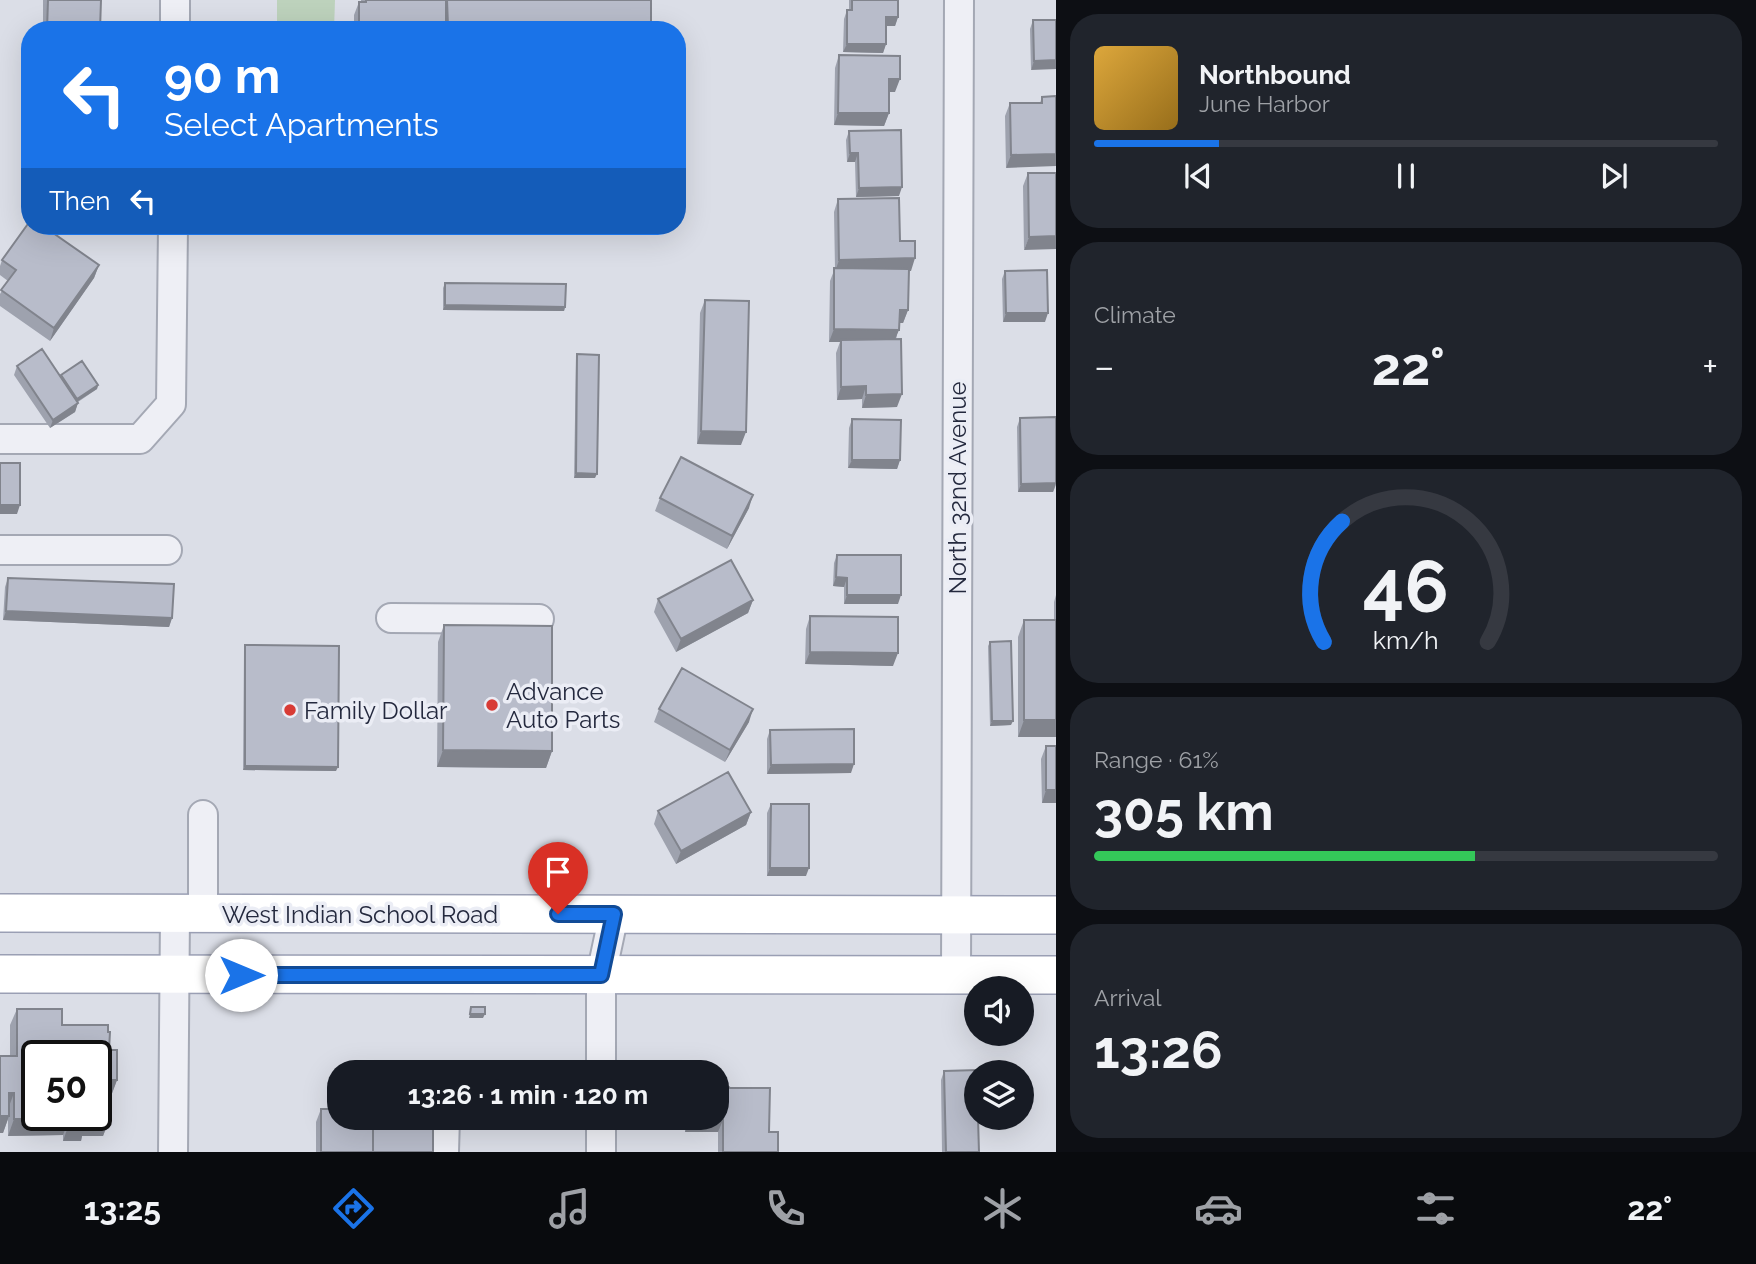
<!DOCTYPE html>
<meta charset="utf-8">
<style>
body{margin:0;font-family:Raleway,sans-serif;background:#20242c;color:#f1f3f6;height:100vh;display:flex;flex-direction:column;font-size:26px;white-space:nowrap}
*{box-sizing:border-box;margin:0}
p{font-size:23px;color:#9ea1a6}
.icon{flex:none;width:38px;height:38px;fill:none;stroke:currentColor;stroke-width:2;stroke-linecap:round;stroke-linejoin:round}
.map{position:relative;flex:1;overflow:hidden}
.details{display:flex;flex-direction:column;gap:14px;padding:14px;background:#0d0f14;width:700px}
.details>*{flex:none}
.top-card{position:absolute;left:21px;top:21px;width:665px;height:214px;border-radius:28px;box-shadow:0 7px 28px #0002;background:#1a73e8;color:#fff;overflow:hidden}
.tools{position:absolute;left:964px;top:976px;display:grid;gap:14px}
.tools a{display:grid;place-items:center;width:70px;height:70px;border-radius:50%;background:#171b24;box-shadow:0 7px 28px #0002;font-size:35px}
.speed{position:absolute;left:21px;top:1040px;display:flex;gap:14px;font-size:35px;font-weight:700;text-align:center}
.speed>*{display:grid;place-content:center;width:91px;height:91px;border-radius:50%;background:#171b24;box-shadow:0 7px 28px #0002;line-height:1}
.speed .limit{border:4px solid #111;border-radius:10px;background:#fff;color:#111}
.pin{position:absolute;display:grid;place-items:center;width:60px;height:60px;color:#fff;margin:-72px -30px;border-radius:50% 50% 50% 0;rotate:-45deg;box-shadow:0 0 7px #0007}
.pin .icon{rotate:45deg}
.me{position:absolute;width:77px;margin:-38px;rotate:90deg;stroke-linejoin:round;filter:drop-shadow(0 0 5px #0008)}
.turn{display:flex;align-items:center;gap:24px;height:147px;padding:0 28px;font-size:32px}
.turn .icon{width:91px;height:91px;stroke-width:2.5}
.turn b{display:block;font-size:49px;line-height:60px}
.then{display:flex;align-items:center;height:66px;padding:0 28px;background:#0003;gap:14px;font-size:26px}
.big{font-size:52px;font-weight:700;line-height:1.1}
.details .tile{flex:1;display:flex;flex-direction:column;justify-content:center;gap:10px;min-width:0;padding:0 24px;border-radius:28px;background:#20242c}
.details .dial{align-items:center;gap:0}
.dial svg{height:182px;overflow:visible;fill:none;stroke:#363941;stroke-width:7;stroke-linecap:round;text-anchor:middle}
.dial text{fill:#f1f3f6;stroke:none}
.song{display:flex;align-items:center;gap:21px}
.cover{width:84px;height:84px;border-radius:10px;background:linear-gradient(135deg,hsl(40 70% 55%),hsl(40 70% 35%))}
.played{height:7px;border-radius:4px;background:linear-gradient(90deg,#1a73e8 20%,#363941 20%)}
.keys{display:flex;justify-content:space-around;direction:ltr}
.heat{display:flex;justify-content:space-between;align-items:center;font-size:38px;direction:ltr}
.charge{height:10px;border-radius:5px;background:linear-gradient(90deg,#34c759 61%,#363941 0)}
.trip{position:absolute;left:327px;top:1060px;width:402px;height:70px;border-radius:28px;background:#171b24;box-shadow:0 7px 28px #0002;font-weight:700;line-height:70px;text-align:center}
.tabs{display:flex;height:112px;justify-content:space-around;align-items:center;background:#090b0e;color:#9ea1a6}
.tabs .icon{width:49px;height:49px}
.tabs .current{color:#1a73e8}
.tabs b{font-size:32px;color:#f1f3f6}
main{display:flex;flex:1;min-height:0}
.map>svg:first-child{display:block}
</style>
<main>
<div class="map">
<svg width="1056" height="1152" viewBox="0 0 1056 1152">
<rect width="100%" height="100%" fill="#dbdee7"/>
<path fill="#bdd2bc" d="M 277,0 L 335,0 L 334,30 L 277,30 Z"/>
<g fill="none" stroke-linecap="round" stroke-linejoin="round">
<g stroke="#a4a8b4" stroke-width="32">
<path id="minor" d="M 175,30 L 175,0
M 0,439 L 140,439 L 171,404 L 173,226
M 0,550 L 167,550
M 391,618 L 539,619
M 203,815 L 203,914
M 956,975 L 959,0
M 601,1073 L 601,975 L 614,914
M 601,1118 L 601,1152
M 173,1152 L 175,914
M 444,1152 L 445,1118"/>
</g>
<g stroke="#9a9fb4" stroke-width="40">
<path id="major" d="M 0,913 L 1056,915
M 0,974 L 1056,975"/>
</g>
<use href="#minor" stroke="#eeeff5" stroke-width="28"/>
<use href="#major" stroke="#fff" stroke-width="37"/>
</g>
<path fill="#9ea2ae" d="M 43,0 L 101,0 L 100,30 L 43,30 Z
M 361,0 L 651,0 L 651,25 L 650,30 L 354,30 L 354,15 L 359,2 L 361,2 Z
M 849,0 L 898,0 L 898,17 L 895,26 L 886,26 L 886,44 L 883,53 L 843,52 L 844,19 L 847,10 L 849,10 Z
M 1033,20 L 1056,20 L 1031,70 L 1030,29 Z
M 839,55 L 895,92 L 889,92 L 889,113 L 884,126 L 834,125 L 835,68 Z
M 1056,96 L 1006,168 L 1005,116 L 1010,103 L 1040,103 L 1042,97 Z
M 849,131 L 899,196 L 856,197 L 855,162 L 847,162 L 846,140 Z
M 1028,173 L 1056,173 L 1024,250 L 1023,186 Z
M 838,199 L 900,241 L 911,271 L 909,271 L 908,310 L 903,323 L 899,323 L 896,340 L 897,407 L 862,408 L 862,399 L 837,400 L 836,353 L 840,342 L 829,342 L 830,281 L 835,268 L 834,212 Z
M 2,260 L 99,265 L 94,278 L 50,341 L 0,306 L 0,294 L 8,281 L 0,275 L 0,266 Z
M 1005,271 L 1045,322 L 1003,322 L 1002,279 Z
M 445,283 L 565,307 L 564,311 L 443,310 L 443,288 Z
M 705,300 L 741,445 L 697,444 L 700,313 Z
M 577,354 L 595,478 L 574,478 L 576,359 Z
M 17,366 L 60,376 L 98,385 L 97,389 L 78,402 L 75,412 L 50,428 L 14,375 Z
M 1056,417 L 1056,485 L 1053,492 L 1018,492 L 1017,427 L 1020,418 Z
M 852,419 L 900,460 L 897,469 L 848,468 L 849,428 Z
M 660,498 L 749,508 L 727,549 L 655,511 Z
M 837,555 L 898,604 L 844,604 L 844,587 L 833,586 L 834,563 Z
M 8,578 L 172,618 L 169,627 L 3,620 L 5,587 Z
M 1056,595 L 1056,737 L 1018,737 L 1018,637 L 1024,620 L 1054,620 L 1054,602 Z
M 658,599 L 753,600 L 748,613 L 676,652 L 654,612 Z
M 810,616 L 893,666 L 805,664 L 806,629 Z
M 444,625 L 552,751 L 546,768 L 437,767 L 438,642 Z
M 990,642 L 1011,725 L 990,726 L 988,646 Z
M 245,645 L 336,771 L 243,770 L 244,650 Z
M 659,709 L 749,722 L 725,762 L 654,722 Z
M 770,730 L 851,773 L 767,774 L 767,739 Z
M 1046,746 L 1056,746 L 1056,803 L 1042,803 L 1041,759 Z
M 771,804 L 806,876 L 767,876 L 767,813 Z
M 658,811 L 751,812 L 746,825 L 676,864 L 654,824 Z
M 17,1009 L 62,1025 L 109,1050 L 117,1080 L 111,1096 L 109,1120 L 103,1136 L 82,1136 L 81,1141 L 63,1141 L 63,1135 L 8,1136 L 8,1119 L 3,1133 L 0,1133 L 10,1056 L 10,1025 Z
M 944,1071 L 979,1152 L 942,1152 L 941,1080 Z
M 321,1109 L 373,1121 L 433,1152 L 316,1152 L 316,1122 Z
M 685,1118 L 718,1118 L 769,1132 L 778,1152 L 718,1152 L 718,1132 L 685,1132 Z"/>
<path fill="#81848d" d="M 886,17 L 898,17 L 895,26 L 883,26 Z
M 651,25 L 650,30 L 446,30 L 448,26 Z
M 359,27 L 446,27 L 445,30 L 358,30 Z
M 847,44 L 886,44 L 883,53 L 843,52 Z
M 1056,60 L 1056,69 L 1031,70 L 1034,61 Z
M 889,79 L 900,79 L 895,92 L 884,92 Z
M 838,113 L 889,113 L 884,126 L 834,125 Z
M 850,153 L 858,153 L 855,162 L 847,162 Z
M 1056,154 L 1056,166 L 1006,168 L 1011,155 Z
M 902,187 L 899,196 L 856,197 L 859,188 Z
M 57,226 L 85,226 L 84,228 Z
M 363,226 L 646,226 L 362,228 Z
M 1056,236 L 1056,249 L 1024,250 L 1029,237 Z
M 915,258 L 911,271 L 835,272 L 839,260 Z
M 99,265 L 94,278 L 50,341 L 54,328 Z
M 445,305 L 565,307 L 564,311 L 443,310 Z
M 900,310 L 908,310 L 903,323 L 895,323 Z
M 1006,313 L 1048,313 L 1045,322 L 1003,322 Z
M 834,329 L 899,330 L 894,342 L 829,342 Z
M 98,385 L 97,389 L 75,403 L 77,399 Z
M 866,386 L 862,399 L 837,400 L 841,387 Z
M 902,394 L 897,407 L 862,408 L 866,395 Z
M 78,403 L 75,412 L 50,428 L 53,420 Z
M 701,431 L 746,432 L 741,445 L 697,444 Z
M 852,460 L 900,460 L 897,469 L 848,468 Z
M 576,473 L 597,474 L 595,478 L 574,478 Z
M 1056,483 L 1053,492 L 1018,492 L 1021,484 Z
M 753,495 L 749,508 L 727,549 L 732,536 Z
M 0,505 L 20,505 L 17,514 L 0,514 Z
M 836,577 L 847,578 L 844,587 L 833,586 Z
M 847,595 L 901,595 L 898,604 L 844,604 Z
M 753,600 L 748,613 L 676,652 L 681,639 Z
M 6,611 L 172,618 L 169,627 L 3,620 Z
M 810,652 L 898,653 L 893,666 L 805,664 Z
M 753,709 L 749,722 L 725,762 L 730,750 Z
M 1024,720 L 1056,720 L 1056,737 L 1018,737 Z
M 992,721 L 1013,721 L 1011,725 L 990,726 Z
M 443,750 L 552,751 L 546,768 L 437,767 Z
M 854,764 L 851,773 L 767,774 L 771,765 Z
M 245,766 L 338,767 L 336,771 L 243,770 Z
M 1046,790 L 1056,790 L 1056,803 L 1042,803 Z
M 751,812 L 746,825 L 676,864 L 681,851 Z
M 770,868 L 809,868 L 806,876 L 767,876 Z
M 470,1014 L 485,1014 L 483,1018 L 469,1018 Z
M 109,1080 L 117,1080 L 111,1096 L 103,1096 Z
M 9,1093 L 14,1093 L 8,1109 Z
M 0,1116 L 9,1116 L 3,1133 L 0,1133 Z
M 14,1119 L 69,1119 L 63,1135 L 8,1136 Z
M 690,1119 L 723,1120 L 718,1132 L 685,1132 Z
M 87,1120 L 109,1120 L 103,1136 L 82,1136 L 81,1141 L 63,1141 L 69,1124 Z"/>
<path fill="#b8bcca" stroke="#81848d" stroke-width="2" fill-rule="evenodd" d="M 48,0 L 101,0 L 100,30 L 47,30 Z
M 366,0 L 446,0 L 446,27 L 359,27 L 359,2 L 366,2 Z
M 447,0 L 651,0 L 651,25 L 448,26 Z
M 852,0 L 898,0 L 898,17 L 886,17 L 886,44 L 847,44 L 847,10 L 852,10 Z
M 1033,20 L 1056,20 L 1056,60 L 1034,61 Z
M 839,55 L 900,56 L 900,79 L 889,79 L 889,113 L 838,113 Z
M 1056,96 L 1056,154 L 1011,155 L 1010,103 L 1042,103 L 1042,97 Z
M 901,130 L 902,187 L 859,188 L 858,153 L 850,153 L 849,131 Z
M 1028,173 L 1056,173 L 1056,236 L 1029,237 Z
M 899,198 L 900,241 L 915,241 L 915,258 L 839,260 L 838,199 Z
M 30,221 L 30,226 L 43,226 L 99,265 L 54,328 L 1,290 L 16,270 L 2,260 Z
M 834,268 L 909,269 L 908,310 L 900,310 L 899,330 L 834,329 Z
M 1047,270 L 1048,313 L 1006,313 L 1005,271 Z
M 445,283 L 566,284 L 565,307 L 445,305 Z
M 705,300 L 749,301 L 746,432 L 701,431 Z
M 901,339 L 902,394 L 866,395 L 866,386 L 841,387 L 841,340 Z
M 42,349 L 78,403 L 53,420 L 17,366 Z
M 577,354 L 599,355 L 597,474 L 576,473 Z
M 82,361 L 98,385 L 77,399 L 61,375 Z
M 1056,417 L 1056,483 L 1021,484 L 1020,418 Z
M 852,419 L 901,420 L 900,460 L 852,460 Z
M 681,457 L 753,495 L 732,536 L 660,498 Z
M 0,463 L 20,463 L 20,505 L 0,505 Z
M 837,555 L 901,555 L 901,595 L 847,595 L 847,578 L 836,577 Z
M 731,560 L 753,600 L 681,639 L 658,599 Z
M 8,578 L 174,584 L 172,618 L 6,611 Z
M 810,616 L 898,617 L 898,653 L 810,652 Z
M 1024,620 L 1056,620 L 1056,720 L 1024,720 Z
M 444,625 L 552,626 L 552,751 L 443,750 Z
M 1011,641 L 1013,721 L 992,721 L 990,642 Z
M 245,645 L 339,646 L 338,767 L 245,766 Z
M 682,668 L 753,709 L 730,750 L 659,709 Z
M 854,729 L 854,764 L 771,765 L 770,730 Z
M 1046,746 L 1056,746 L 1056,790 L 1046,790 Z
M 728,772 L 751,812 L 681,851 L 658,811 Z
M 771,804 L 809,804 L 809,868 L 770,868 Z
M 471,1007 L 485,1007 L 485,1014 L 470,1014 Z
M 17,1009 L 62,1009 L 62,1025 L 108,1025 L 108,1032 L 110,1032 L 109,1050 L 117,1050 L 117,1080 L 109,1080 L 109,1086 L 111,1086 L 109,1120 L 87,1120 L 87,1124 L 69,1124 L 69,1119 L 14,1119 L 14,1093 L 9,1093 L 9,1116 L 0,1116 L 0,1056 L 17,1056 ZM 37,1055 L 96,1055 L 96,1115 L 37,1115 Z
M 978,1070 L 978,1073 L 976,1073 L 976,1118 L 978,1118 L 979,1152 L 946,1152 L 944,1071 Z
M 718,1083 L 724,1083 L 730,1088 L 770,1088 L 769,1132 L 778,1132 L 778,1152 L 723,1152 L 723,1120 L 690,1119 L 690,1118 L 718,1118 Z
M 321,1109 L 340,1109 L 340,1118 L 373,1118 L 373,1152 L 321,1152 Z
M 373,1121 L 433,1121 L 433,1152 L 373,1152 Z"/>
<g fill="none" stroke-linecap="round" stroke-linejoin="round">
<g stroke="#114b97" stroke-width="18">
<path id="route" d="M 241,975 L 601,975 L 614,914 L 558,914"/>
</g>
<use href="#route" stroke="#1a73e8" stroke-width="12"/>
</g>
<g fill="#d83b35" stroke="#ebedf5" stroke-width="2.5">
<circle cx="492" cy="705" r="7"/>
<circle cx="290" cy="710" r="7"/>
</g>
<g text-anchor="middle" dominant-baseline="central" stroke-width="7" stroke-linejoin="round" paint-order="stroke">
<g font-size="24" fill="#24293e" stroke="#ebedf5">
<text transform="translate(957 488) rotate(-90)">North 32nd Avenue</text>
<text x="360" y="914">West Indian School Road</text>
</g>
<g font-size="24" fill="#24293e" stroke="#ebedf5" text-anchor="start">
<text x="506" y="691">Advance<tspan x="506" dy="28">Auto Parts</tspan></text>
<text x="304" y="710">Family Dollar</text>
</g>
</g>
</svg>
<div class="tools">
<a><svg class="icon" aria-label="sound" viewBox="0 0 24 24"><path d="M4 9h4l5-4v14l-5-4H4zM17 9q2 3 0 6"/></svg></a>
<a><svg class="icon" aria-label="layers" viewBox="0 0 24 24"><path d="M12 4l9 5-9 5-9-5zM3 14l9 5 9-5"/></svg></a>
</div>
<div class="speed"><div class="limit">50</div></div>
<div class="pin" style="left:558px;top:914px;background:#d93025"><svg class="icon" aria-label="arrive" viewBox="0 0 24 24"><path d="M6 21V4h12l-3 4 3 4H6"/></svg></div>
<svg class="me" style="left:241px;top:975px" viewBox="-20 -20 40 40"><circle r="19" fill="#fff"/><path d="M0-13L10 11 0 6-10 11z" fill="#1a73e8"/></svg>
<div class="trip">13:26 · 1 min · 120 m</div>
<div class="top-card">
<div class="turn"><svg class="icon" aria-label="left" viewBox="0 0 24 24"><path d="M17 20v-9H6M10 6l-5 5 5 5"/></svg><div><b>90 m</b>Select Apartments</div></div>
<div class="then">Then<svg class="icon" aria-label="left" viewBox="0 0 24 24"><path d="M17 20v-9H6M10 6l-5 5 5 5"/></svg></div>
</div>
</div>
<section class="details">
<div class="tile">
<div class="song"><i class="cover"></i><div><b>Northbound</b><p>June Harbor</p></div></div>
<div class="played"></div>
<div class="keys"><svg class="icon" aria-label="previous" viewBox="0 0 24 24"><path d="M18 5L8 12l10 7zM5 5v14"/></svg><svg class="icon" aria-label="pause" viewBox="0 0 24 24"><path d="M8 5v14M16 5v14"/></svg><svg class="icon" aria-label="next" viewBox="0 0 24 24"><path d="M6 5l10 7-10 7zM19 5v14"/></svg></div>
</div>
<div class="tile"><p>Climate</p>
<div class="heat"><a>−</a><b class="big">22°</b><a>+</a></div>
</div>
<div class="tile dial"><svg viewBox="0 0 100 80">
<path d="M14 69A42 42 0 1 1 86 69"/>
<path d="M14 69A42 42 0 0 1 22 16" stroke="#1a73e8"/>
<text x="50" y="56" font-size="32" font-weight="700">46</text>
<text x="50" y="72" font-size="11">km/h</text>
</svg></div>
<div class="tile"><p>Range · 61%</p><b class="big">305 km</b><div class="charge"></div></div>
<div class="tile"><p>Arrival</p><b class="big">13:26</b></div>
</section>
</main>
<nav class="tabs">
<b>13:25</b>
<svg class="icon current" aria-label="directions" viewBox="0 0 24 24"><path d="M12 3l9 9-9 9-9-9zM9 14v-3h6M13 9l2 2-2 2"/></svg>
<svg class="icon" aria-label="music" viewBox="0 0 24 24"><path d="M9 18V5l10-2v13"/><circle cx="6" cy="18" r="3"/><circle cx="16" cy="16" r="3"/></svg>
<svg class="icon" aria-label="phone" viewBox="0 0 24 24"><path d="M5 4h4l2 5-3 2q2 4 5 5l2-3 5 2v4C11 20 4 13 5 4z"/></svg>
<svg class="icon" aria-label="climate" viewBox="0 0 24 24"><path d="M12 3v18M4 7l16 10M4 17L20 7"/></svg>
<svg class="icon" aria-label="car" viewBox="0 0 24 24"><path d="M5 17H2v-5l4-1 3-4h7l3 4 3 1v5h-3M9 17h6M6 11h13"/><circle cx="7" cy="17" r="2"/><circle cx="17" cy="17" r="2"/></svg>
<svg class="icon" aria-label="filters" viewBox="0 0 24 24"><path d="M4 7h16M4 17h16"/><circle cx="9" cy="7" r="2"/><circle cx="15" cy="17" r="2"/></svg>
<b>22°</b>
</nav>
